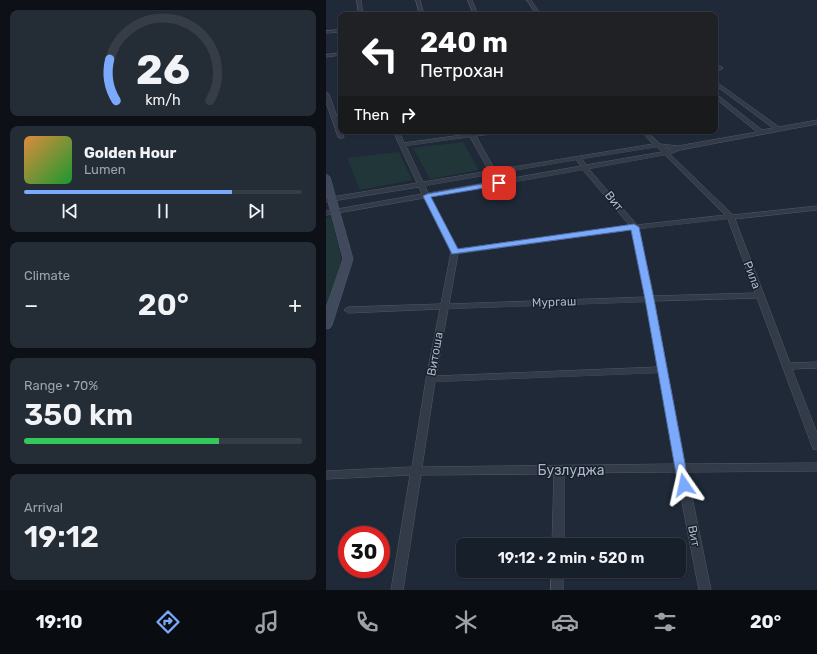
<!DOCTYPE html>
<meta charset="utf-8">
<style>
body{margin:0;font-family:Rubik,sans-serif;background:#242c36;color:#f1f3f6;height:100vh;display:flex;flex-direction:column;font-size:15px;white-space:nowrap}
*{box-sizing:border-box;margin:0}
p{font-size:13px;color:#9ea2a8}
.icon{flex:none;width:22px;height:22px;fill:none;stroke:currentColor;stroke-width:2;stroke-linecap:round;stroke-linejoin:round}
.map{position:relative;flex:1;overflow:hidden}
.side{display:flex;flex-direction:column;gap:10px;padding:10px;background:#0d1117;width:326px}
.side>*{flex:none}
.top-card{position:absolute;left:12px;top:12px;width:380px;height:122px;border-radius:8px;box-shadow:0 1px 3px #0004,0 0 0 1px #363d47;background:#202124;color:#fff;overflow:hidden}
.speed{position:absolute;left:12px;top:526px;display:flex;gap:8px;font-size:20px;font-weight:700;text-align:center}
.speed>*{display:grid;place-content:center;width:52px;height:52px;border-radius:50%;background:#171f2a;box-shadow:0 1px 3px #0004,0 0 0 1px #363d47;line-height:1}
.speed .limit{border:6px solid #d22;background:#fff;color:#111}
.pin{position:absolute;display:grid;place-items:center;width:34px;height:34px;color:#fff;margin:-17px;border-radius:8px;box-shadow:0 2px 6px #0006}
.me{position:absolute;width:44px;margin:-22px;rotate:349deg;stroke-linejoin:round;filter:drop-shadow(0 0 3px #0008)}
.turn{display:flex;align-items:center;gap:14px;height:84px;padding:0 16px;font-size:18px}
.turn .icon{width:52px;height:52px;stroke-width:2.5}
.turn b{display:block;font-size:28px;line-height:34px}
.then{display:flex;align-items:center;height:38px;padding:0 16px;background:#0003;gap:8px;font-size:15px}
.big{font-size:30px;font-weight:600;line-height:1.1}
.side .card{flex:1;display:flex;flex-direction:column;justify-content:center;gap:6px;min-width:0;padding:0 14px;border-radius:8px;background:#242c36}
.side .dial{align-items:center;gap:0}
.dial svg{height:104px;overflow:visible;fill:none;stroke:#363d47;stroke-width:7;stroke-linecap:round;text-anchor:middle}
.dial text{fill:#f1f3f6;stroke:none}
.song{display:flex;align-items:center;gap:12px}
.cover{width:48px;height:48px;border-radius:6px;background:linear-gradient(135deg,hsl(30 70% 55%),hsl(130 70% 35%))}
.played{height:4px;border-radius:2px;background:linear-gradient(90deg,#7ba9fc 75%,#363d47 75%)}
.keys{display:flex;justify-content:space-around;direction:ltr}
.heat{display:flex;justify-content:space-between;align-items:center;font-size:22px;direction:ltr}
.charge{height:6px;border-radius:3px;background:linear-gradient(90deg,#34c759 70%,#363d47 0)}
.trip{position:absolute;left:130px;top:538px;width:230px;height:40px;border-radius:8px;background:#171f2a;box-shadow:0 1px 3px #0004,0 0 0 1px #363d47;font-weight:600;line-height:40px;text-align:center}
.tabs{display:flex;height:64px;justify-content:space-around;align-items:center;background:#090c11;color:#9ea2a8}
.tabs .icon{width:28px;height:28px}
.tabs .selected{color:#7ba9fc}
.tabs b{font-size:18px;color:#f1f3f6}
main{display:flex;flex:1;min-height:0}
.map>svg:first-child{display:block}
</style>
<main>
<section class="side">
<div class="card dial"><svg viewBox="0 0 100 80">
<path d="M14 69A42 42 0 1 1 86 69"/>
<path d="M14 69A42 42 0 0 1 9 37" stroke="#7ba9fc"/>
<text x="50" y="56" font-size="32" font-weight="700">26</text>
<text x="50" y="72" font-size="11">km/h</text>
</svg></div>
<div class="card">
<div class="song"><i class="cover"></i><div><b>Golden Hour</b><p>Lumen</p></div></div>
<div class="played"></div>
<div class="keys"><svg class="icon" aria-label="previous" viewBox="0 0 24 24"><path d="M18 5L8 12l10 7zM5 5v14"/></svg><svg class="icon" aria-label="pause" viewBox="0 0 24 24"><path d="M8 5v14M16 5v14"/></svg><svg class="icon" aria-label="next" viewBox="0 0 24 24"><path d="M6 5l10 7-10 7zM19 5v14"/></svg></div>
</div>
<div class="card"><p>Climate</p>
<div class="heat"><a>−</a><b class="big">20°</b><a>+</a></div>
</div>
<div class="card"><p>Range · 70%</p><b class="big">350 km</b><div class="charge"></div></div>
<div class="card"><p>Arrival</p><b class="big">19:12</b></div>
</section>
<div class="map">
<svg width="491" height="590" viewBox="0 0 491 590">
<rect width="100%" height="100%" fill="#1f2938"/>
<path fill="#213639" d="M 137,142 L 153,170 L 104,179 L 87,148 Z
M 73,152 L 86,180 L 34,190 L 21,158 Z
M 5,217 L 16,261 L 0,307 L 0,218 Z"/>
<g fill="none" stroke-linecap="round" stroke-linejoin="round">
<g stroke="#505966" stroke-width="1">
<path id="street" d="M 31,0 L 35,0 L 37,15 L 33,15 Z
M 90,0 L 94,0 L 98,15 L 94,15 Z
M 142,0 L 146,0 L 152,15 L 148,15 Z
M 201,0 L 205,0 L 215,15 L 211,15 Z
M 15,30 L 15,32 L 0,33 L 0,31 Z
M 15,53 L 15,55 L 0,57 L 0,55 Z
M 394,66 L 397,68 L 396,69 L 389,71 L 389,67 Z
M 389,81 L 453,127 L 491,120 L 491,124 L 354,150 L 344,154 L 407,215 L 491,206 L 491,210 L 409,219 L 464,363 L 491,362 L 491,368 L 466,369 L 491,433 L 491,450 L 487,449 L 486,446 L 431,298 L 328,301 L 359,464 L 491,463 L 491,471 L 361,472 L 385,590 L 373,590 L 350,472 L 238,473 L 238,545 L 226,545 L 228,474 L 95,475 L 77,590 L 65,590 L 84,475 L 0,479 L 0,471 L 86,467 L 100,379 L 114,309 L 22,313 L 18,310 L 22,307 L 115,304 L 125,252 L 98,198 L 0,215 L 0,211 L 96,194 L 93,187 L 0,202 L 0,198 L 91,183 L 67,131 L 73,131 L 78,143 L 143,134 L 141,131 L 147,131 L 148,133 L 176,131 L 173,133 L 150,136 L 169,170 L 327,144 L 315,131 L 321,131 L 334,144 L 352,146 L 431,132 L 389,98 L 389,93 L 436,130 L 447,128 L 389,85 ZM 144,137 L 163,171 L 97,182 L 80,146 ZM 331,147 L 336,152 L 260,165 L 256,159 ZM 339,148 L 345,149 L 341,151 ZM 339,155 L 399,215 L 311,225 L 263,169 ZM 250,160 L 255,166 L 102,193 L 99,186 ZM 257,170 L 304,226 L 131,249 L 104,197 ZM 402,219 L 429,293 L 327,296 L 313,229 ZM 306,230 L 320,297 L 123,304 L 132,254 ZM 320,302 L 332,367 L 110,376 L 122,309 ZM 333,373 L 349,464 L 96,467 L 109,382 Z
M 0,92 L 3,94 L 18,137 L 17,138 L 13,138 L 12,137 L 0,102 Z
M 225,571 L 237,571 L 237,590 L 225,590 Z"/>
</g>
<g stroke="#505966" stroke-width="1">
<path id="secondary" d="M 0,174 L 4,177 L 27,259 L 6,325 L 4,328 L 0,329 L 0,308 L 17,259 L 0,194 Z"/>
</g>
<use href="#street" fill="#333b48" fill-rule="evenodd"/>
<use href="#secondary" fill="#404a5c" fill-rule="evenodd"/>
</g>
<path fill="#7ba9fc" stroke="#506ea4" d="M 173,181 L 177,183 L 176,185 L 105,197 L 132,249 L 308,224 L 313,227 L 328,299 L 363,485 L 362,488 L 358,489 L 353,488 L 352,485 L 319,299 L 305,230 L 126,254 L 97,196 L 101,194 Z"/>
<g text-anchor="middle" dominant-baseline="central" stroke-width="3" stroke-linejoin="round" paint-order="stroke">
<g font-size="12" fill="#adb6c5" stroke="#18202d">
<text transform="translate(288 201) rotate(51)">Вит</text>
<text transform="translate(426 275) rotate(69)">Рила</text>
<text transform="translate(228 302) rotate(-2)">Мургаш</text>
<text transform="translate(109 354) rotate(-80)">Витоша</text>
<text transform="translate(368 536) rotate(79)">Вит</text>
</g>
<g font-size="14" fill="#adb6c5" stroke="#18202d">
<text x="245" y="470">Бузлуджа</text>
</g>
</g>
</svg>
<div class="speed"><div class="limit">30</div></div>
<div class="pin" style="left:173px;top:183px;background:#d93025"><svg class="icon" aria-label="arrive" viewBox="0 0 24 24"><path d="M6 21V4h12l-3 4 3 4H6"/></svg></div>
<svg class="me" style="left:358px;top:485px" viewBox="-20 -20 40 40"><path d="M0-17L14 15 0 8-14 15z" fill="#7ba9fc" stroke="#fff" stroke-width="4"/></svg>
<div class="trip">19:12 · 2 min · 520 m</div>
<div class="top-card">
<div class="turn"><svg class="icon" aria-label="left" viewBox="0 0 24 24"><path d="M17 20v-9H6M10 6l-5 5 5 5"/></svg><div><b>240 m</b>Петрохан</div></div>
<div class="then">Then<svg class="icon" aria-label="right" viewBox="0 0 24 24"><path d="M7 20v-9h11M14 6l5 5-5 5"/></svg></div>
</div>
</div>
</main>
<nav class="tabs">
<b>19:10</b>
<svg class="icon selected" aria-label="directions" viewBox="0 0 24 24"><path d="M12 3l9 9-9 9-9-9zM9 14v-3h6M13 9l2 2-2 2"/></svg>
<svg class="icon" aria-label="music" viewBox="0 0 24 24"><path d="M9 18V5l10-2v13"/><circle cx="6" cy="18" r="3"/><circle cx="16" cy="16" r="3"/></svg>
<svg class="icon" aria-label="phone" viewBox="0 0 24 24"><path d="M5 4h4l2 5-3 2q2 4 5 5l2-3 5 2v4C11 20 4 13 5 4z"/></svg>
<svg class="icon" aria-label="climate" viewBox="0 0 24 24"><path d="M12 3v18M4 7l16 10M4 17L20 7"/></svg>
<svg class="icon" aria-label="car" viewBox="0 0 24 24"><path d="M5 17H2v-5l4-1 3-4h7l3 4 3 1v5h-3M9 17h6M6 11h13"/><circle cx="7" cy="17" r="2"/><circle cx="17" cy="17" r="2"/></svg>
<svg class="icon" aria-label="filters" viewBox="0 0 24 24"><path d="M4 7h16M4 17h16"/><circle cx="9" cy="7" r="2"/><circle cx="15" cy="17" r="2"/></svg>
<b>20°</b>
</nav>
